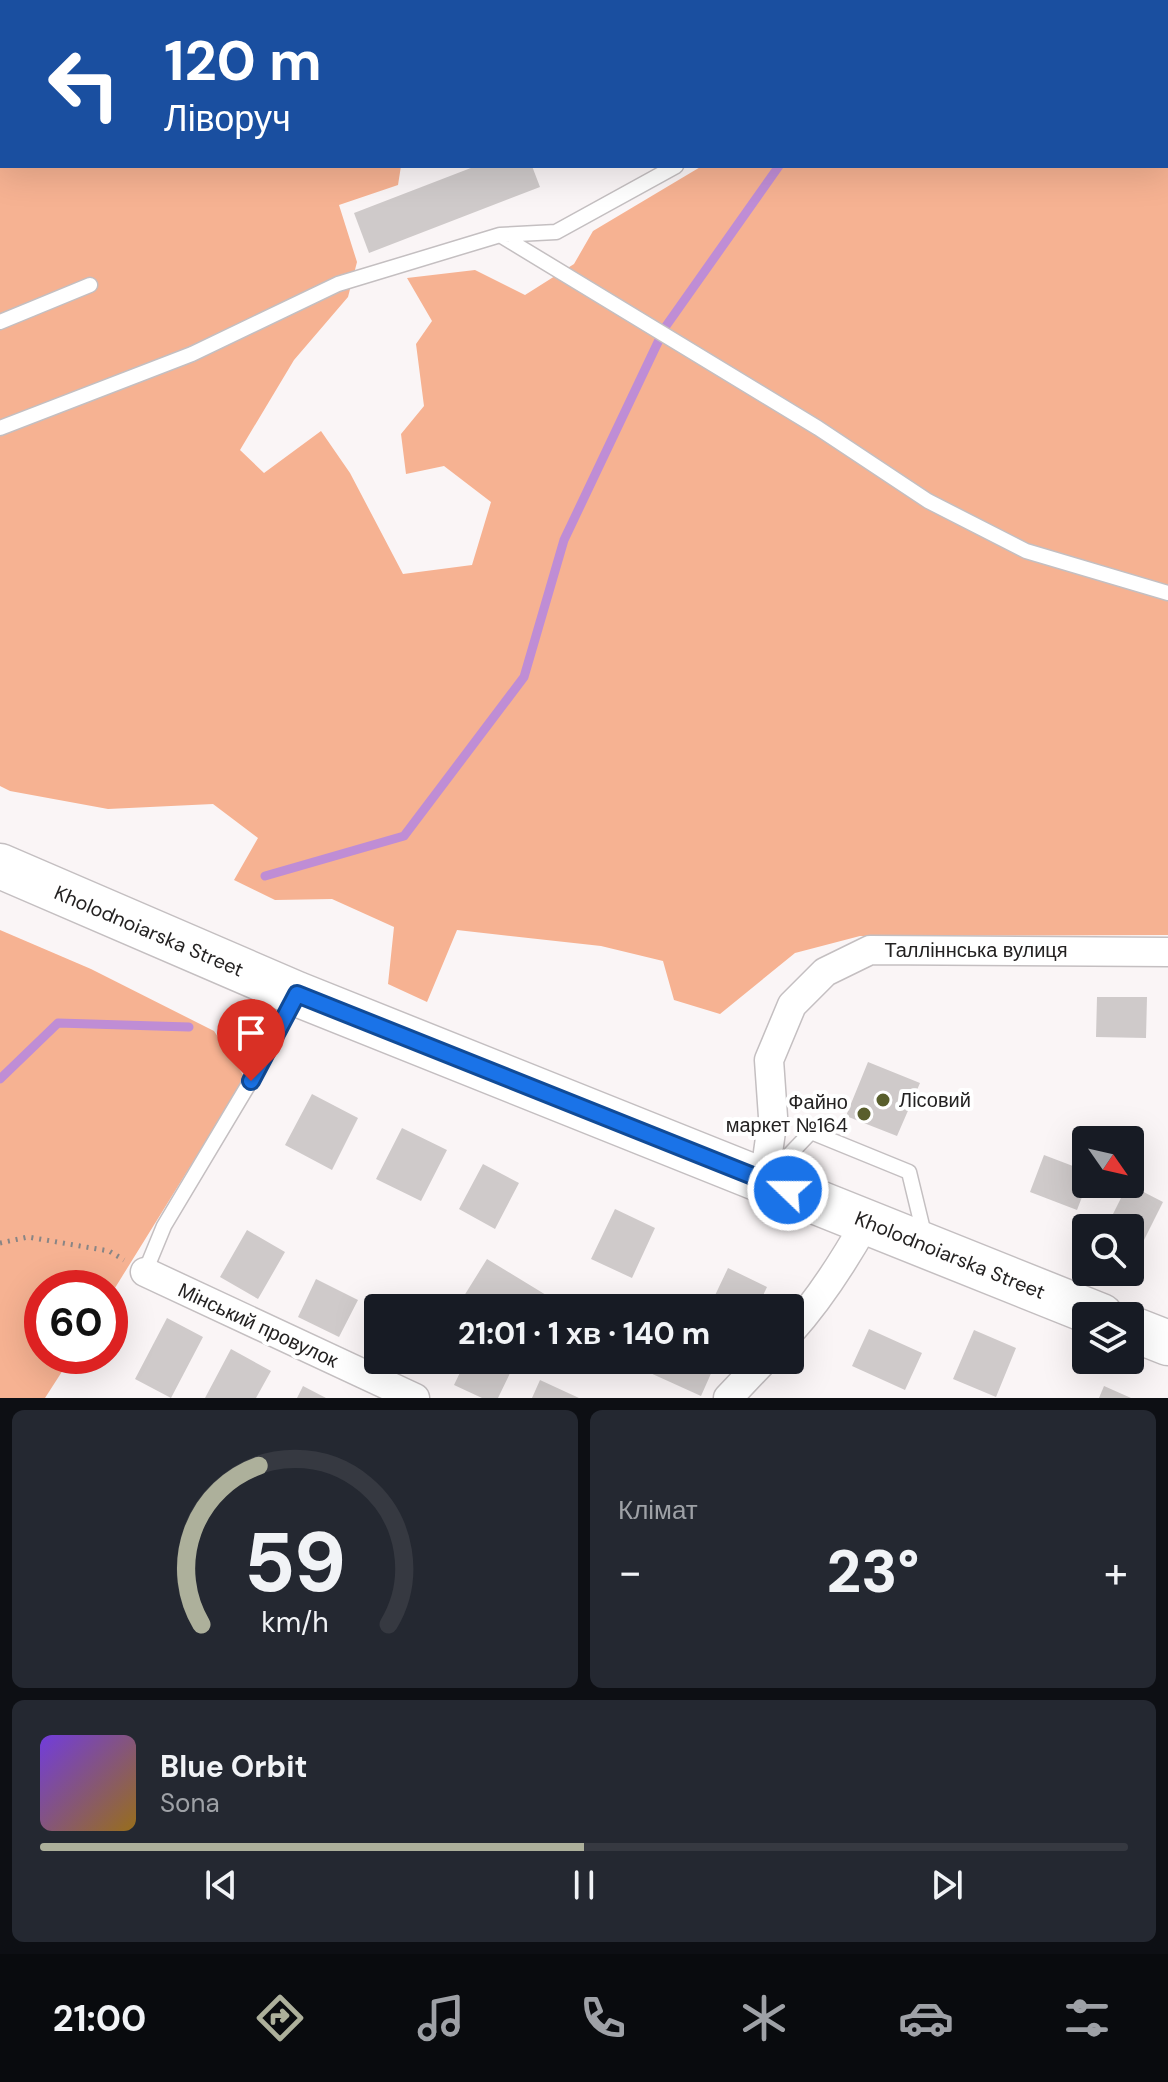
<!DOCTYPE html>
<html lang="uk">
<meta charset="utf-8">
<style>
body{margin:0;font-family:"DM Sans",sans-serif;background:#242831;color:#f1f3f6;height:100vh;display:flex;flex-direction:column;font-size:30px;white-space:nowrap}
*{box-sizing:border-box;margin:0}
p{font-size:26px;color:#9ea1a6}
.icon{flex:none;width:44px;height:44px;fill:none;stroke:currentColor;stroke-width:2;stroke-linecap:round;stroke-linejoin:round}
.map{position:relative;height:1398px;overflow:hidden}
.details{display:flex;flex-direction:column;gap:12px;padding:12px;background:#0d0f14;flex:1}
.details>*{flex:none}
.top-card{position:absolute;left:0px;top:0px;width:1168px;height:168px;box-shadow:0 8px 32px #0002;background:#1a4fa0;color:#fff;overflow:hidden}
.needle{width:52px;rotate:124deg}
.buttons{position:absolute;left:1072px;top:1126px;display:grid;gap:16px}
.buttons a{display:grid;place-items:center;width:72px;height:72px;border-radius:8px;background:#171b24;box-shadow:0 8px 32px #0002;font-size:40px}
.speed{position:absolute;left:24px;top:1270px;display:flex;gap:16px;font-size:40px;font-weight:700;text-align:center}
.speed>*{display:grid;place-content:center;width:104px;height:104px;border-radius:50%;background:#171b24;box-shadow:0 8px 32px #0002;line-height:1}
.speed .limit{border:12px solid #d22;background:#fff;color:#111}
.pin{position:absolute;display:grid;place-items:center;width:68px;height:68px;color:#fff;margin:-82px -34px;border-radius:50% 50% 50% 0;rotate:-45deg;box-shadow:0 0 8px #0007}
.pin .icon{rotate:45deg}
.me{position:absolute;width:88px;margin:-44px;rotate:292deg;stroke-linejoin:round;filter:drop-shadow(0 0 6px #0008)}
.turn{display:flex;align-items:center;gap:28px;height:168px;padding:0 32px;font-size:36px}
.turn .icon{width:104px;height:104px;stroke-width:2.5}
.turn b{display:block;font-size:56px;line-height:68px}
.big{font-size:60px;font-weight:800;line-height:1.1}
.details .tile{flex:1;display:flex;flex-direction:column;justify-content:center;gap:12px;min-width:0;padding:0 28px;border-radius:12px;background:#242831}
.details .dial{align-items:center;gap:0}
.dial svg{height:208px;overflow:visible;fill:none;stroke:#363941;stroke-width:7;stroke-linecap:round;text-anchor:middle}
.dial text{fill:#f1f3f6;stroke:none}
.song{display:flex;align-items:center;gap:24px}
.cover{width:96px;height:96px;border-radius:12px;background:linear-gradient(135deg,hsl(260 70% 55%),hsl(40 70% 35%))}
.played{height:8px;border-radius:4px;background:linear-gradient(90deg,#adb09b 50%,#363941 50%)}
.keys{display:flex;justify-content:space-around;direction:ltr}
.heat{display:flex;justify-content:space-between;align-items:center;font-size:44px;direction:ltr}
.details .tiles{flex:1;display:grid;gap:12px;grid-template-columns:1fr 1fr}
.tile:last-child{grid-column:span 2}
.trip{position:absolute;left:364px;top:1294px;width:440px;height:80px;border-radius:8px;background:#171b24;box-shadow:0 8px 32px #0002;font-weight:800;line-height:80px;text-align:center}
.menu{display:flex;height:128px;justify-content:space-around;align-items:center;background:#090b0e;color:#9ea1a6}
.menu .icon{width:56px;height:56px}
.menu .selected{color:#adb09b}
.menu b{font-size:36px;color:#f1f3f6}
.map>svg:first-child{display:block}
</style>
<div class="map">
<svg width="1168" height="1398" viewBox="0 0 1168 1398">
<rect width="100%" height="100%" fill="#faf5f6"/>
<path fill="#f6b292" d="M 0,0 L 395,0 L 2,2 L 2,166 L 401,166 L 398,185 L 339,205 L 357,262 L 348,297 L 294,360 L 240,450 L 264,473 L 321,431 L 350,473 L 403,574 L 472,565 L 491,502 L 444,466 L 406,474 L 401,434 L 424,406 L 416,344 L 432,321 L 407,278 L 475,270 L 525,295 L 574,264 L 593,231 L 702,166 L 1166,166 L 1166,2 L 625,0 L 1168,0 L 1168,935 L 860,936 L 795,953 L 720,1014 L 674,1000 L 663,961 L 601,946 L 457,930 L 427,1002 L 388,984 L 394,927 L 332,899 L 275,900 L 234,880 L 258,838 L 213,804 L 108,809 L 10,791 L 0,786 Z
M 0,930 L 91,969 L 214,1031 L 245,1078 L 110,1296 L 110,1288 L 42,1288 L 42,1356 L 72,1356 L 45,1398 L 0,1398 Z"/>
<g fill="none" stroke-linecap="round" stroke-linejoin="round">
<path stroke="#bf8dd5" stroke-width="9" d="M 863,2 L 864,0
M 666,326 L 779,166
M 265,876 L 404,836 L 524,677 L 564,540 L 659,340
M 0,1079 L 58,1023 L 189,1027"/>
</g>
<path fill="#cfcaca" d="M 476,166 L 532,166 L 540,187 L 369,253 L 354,213 Z
M 1097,997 L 1147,997 L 1146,1038 L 1096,1037 Z
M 868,1062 L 920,1083 L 897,1136 L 846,1116 Z
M 312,1094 L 358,1118 L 332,1170 L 285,1145 Z
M 402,1128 L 447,1150 L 421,1201 L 376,1179 Z
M 1044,1155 L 1086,1171 L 1087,1184 L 1077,1210 L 1030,1192 Z
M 483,1164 L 519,1183 L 495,1229 L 459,1209 Z
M 1128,1184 L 1163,1202 L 1138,1252 L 1130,1249 L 1130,1228 L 1106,1228 Z
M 615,1209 L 655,1228 L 632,1278 L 591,1259 Z
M 247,1230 L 285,1252 L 258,1299 L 220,1277 Z
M 487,1259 L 551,1298 L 545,1308 L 465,1308 L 459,1304 Z
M 728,1268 L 767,1287 L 757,1308 L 709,1308 Z
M 316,1279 L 358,1300 L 339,1337 L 298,1317 Z
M 167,1318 L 203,1337 L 171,1398 L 135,1379 Z
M 869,1329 L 922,1353 L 905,1390 L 852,1366 Z
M 974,1330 L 1016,1348 L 996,1397 L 953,1379 Z
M 231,1349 L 271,1371 L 256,1398 L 205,1398 Z
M 466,1360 L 497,1360 L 513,1367 L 498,1398 L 482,1398 L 454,1385 Z
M 653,1360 L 717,1360 L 701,1396 L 648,1372 Z
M 540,1380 L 579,1398 L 532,1398 Z
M 303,1386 L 326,1398 L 297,1398 Z
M 1104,1386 L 1131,1398 L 1099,1398 Z"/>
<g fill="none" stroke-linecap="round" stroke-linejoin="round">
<g stroke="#c4bfc1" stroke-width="17">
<path id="lane" d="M 595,0 L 598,2
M 500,235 L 818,428 L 928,501 L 1026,551 L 1168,593
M 0,322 L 90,285
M 0,428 L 192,354 L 338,284 L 500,235 L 556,232 L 676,166
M 769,1176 L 811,1132 L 909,1172 L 925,1238
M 145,1272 L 164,1226 L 265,1057 L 295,998"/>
</g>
<g stroke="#c4bfc1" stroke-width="31">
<path id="street" d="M 764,1181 L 773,1117 L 769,1060 L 792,1005 L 825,972 L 870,950 L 1168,952
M 145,1272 L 415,1398
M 790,1332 C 820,1299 844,1261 866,1222
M 728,1398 L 764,1360"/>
</g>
<g stroke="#c4bfc1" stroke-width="47">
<path id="primary" d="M 0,866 L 297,994 L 1101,1316
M 1130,1328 L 1168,1343"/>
</g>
<path stroke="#888585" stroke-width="5" stroke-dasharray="2 6" stroke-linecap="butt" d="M 0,1243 L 28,1237 L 109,1251 L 124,1260"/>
<use href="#lane" stroke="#fff" stroke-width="14"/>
<use href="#street" stroke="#fff" stroke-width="28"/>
<use href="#primary" stroke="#fff" stroke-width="44"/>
</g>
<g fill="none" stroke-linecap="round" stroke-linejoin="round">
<g stroke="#114b97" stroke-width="20">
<path id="route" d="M 251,1081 L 297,994 L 788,1190"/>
</g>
<use href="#route" stroke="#1a73e8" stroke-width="14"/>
</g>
<g fill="#595e2c" stroke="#fff" stroke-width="3">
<circle cx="883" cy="1100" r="8"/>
<circle cx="864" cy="1114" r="8"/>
</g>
<g text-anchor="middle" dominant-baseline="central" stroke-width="8" stroke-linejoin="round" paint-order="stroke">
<g font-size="20" fill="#242222" stroke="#fff">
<text transform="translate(149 931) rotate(23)">Kholodnoiarska Street</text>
<text x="976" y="950">Талліннська вулиця</text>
<text transform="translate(950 1255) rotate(22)">Kholodnoiarska Street</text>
<text transform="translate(258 1325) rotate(25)">Мінський провулок</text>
</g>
<g font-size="20" fill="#242222" stroke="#fff" text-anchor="start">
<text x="899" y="1100">Лісовий</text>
<text x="848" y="1102" text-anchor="end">Файно<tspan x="848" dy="23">маркет №164</tspan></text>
</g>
</g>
</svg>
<div class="buttons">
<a><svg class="needle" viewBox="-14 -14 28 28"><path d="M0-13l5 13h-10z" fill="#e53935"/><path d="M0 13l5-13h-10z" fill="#9ea1a6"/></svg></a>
<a><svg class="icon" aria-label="search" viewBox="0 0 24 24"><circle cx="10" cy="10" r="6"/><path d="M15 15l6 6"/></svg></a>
<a><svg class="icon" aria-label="layers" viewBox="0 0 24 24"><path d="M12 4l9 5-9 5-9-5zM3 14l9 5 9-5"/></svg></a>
</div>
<div class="speed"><div class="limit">60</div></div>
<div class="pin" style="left:251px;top:1081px;background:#d93025"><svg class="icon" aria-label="arrive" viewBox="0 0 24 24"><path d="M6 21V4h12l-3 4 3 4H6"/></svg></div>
<svg class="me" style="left:788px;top:1190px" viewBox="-20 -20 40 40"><circle r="17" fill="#1a73e8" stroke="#fff" stroke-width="3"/><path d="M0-11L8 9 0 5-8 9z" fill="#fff"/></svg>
<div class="trip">21:01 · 1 хв · 140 m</div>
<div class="top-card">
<div class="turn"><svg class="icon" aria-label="left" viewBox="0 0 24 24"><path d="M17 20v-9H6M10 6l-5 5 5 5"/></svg><div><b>120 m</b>Ліворуч</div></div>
</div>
</div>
<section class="details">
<div class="tiles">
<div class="tile dial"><svg viewBox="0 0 100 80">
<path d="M14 69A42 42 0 1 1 86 69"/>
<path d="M14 69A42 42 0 0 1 36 8" stroke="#adb09b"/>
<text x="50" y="56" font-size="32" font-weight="700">59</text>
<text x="50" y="72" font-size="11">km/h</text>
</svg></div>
<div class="tile"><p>Клімат</p>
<div class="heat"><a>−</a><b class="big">23°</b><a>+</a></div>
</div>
<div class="tile">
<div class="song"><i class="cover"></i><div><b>Blue Orbit</b><p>Sona</p></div></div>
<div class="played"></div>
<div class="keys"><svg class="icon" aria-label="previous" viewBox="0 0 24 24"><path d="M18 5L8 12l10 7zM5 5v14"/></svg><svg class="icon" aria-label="pause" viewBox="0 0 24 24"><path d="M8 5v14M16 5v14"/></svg><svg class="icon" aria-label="next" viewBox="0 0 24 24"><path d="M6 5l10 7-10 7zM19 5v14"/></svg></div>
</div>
</div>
</section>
<nav class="menu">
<b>21:00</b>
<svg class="icon selected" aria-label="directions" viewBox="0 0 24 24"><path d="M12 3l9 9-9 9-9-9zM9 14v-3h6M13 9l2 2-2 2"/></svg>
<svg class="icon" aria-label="music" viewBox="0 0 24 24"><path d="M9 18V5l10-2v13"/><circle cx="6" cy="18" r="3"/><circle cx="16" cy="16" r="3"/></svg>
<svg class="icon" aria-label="phone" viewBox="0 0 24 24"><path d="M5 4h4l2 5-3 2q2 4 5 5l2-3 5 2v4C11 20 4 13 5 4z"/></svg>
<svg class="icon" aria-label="climate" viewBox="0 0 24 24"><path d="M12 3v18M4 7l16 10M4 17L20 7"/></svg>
<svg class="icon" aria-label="car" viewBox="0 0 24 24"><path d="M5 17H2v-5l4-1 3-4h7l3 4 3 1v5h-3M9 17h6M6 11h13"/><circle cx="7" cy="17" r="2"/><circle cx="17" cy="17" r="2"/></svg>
<svg class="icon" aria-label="filters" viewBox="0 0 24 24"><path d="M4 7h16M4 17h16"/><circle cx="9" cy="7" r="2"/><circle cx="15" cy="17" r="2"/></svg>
</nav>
